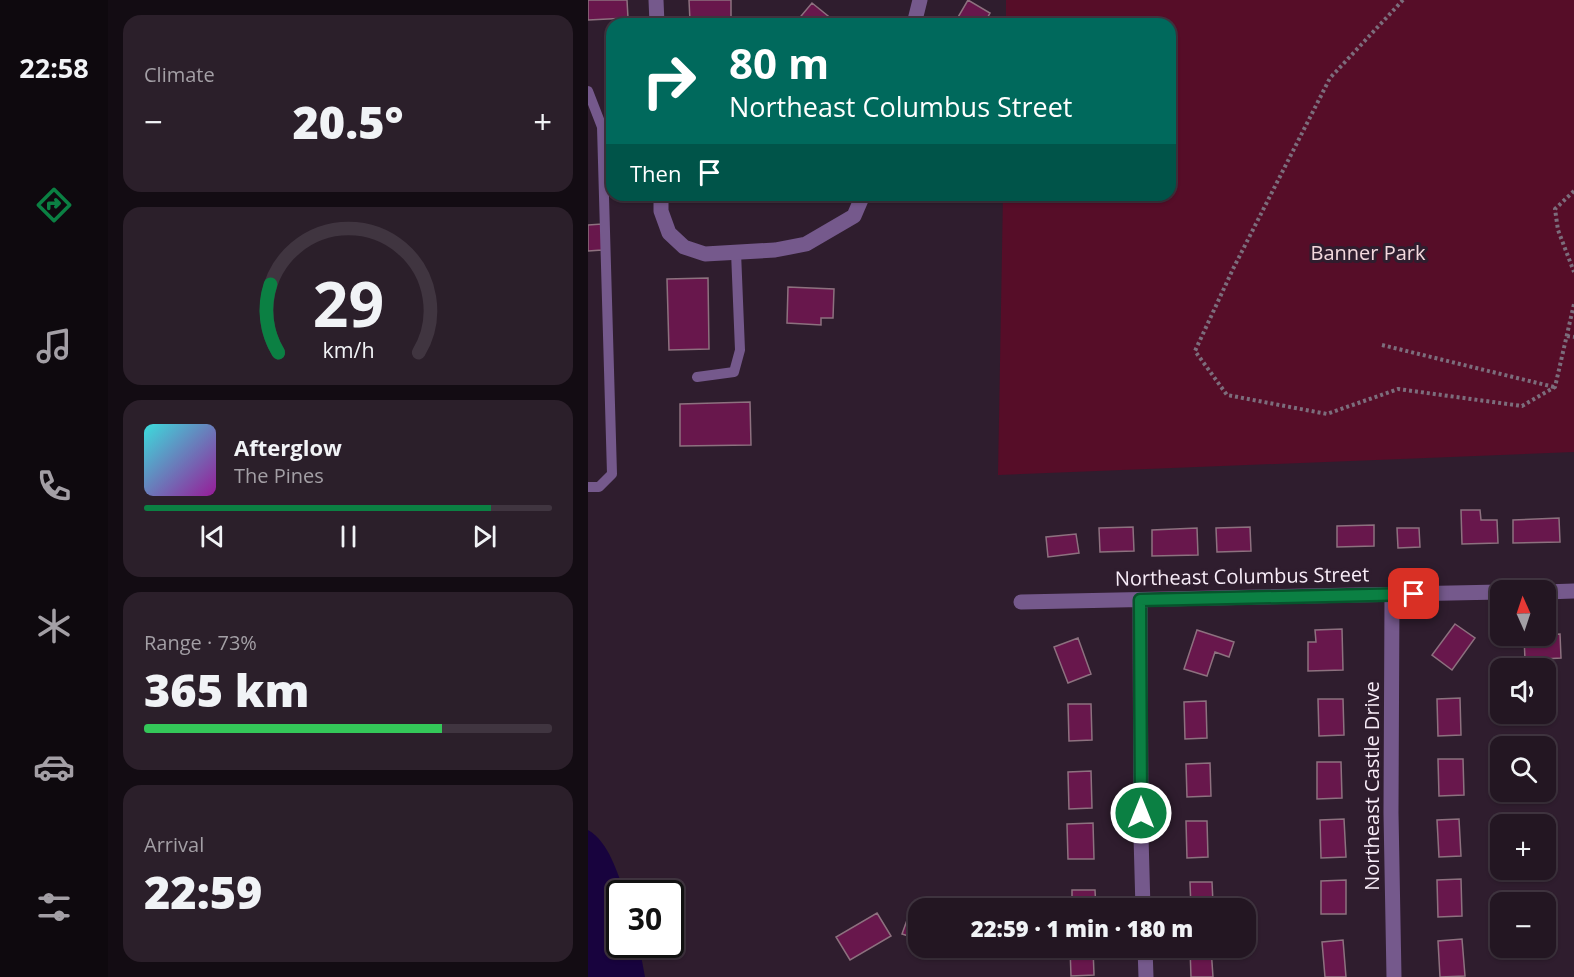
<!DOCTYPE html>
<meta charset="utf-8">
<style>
body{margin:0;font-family:"Open Sans",sans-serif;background:#2b1f2a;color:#f1f3f6;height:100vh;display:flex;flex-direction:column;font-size:22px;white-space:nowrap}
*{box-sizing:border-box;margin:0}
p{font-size:20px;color:#a39fa5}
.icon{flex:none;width:33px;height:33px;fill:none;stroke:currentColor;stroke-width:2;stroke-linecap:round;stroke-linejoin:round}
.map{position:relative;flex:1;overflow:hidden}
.details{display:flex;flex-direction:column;gap:15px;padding:15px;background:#130c13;width:480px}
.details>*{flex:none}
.top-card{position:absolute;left:18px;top:18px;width:570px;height:183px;border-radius:18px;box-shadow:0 2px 4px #0004,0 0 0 2px #403540;background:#00695c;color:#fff;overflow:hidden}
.needle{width:39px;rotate:357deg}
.controls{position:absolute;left:902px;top:580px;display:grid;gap:12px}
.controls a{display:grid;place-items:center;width:66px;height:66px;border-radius:12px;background:#231622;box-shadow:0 2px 4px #0004,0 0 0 2px #403540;font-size:30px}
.speed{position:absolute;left:18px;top:880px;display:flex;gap:12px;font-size:30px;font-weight:700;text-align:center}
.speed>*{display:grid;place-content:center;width:78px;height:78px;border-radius:50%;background:#231622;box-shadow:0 2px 4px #0004,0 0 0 2px #403540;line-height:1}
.speed .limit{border:3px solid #111;border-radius:9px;background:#fff;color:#111}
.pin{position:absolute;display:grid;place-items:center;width:51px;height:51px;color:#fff;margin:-26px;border-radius:12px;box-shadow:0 3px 9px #0006}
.me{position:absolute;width:66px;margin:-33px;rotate:0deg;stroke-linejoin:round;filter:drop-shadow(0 0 4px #0008)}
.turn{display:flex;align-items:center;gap:21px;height:126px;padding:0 24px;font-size:27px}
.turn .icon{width:78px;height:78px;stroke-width:2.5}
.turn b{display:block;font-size:42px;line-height:51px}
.then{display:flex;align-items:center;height:57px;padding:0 24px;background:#0003;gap:12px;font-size:22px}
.big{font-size:45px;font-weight:800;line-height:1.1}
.details .widget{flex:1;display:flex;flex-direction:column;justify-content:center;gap:9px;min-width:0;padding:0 21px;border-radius:18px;background:#2b1f2a}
.details .dial{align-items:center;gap:0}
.dial svg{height:156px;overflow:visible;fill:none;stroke:#403540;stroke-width:7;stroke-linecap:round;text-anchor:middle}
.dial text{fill:#f1f3f6;stroke:none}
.song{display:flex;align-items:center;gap:18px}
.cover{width:72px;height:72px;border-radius:9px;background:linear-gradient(135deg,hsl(180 70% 55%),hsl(300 70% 35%))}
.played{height:6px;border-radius:3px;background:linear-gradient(90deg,#0b8043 85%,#403540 85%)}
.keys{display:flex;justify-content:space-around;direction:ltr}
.heat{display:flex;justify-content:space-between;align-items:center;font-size:33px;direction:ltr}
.charge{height:9px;border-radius:4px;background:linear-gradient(90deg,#34c759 73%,#403540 0)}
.trip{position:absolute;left:320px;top:898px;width:348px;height:60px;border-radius:18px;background:#231622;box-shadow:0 2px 4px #0004,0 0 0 2px #403540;font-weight:800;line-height:60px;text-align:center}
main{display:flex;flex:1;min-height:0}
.menu{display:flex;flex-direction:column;width:108px;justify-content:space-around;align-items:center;background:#0e090e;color:#a39fa5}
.menu .icon{width:42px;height:42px}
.menu .selected{color:#0b8043}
.menu b{font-size:27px;color:#f1f3f6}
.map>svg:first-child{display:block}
</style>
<main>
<nav class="menu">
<b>22:58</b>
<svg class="icon selected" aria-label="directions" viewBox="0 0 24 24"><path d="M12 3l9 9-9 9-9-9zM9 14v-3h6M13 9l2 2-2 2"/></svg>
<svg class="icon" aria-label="music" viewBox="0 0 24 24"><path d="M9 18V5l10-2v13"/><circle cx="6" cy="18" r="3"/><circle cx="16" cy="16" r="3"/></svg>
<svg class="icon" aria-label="phone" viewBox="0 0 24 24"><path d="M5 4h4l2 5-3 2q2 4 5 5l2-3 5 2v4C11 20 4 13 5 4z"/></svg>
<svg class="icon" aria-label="climate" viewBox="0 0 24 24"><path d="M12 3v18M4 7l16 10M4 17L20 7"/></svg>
<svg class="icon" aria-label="car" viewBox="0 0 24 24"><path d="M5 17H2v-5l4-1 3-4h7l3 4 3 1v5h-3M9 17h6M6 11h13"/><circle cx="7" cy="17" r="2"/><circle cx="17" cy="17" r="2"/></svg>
<svg class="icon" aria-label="filters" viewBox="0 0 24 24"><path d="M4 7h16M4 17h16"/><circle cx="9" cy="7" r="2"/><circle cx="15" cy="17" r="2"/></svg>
</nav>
<section class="details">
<div class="widget"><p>Climate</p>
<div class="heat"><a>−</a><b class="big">20.5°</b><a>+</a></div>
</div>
<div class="widget dial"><svg viewBox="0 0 100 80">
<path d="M14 69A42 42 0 1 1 86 69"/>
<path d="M14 69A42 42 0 0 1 10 34" stroke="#0b8043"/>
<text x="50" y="56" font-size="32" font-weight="700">29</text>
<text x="50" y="72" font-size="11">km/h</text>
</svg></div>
<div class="widget">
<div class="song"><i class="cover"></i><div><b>Afterglow</b><p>The Pines</p></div></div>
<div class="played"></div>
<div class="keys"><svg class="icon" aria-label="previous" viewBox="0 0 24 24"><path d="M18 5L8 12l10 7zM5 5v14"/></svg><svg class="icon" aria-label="pause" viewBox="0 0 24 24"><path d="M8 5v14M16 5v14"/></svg><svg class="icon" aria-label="next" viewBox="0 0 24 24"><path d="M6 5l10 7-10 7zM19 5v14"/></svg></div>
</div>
<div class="widget"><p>Range · 73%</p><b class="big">365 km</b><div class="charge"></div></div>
<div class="widget"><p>Arrival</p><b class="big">22:59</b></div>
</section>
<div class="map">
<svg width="986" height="977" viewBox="0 0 986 977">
<rect width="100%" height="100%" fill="#2f1d2e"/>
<path fill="#560d28" d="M 418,0 L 986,0 L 986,452 L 410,475 L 415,195 L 582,195 L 582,24 L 418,24 Z"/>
<path fill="#18033e" d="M 0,830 C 22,843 28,872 38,894 L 32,894 L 32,945 L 51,945 L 57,977 L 0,977 Z"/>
<path fill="#68174c" stroke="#8d717f" stroke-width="1.5" d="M 0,0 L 39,0 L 40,18 L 0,20 Z
M 101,0 L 143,0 L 143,21 L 102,21 Z
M 380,0 L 402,13 L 396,24 L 366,24 Z
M 224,3 L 250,24 L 211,24 L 208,22 Z
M 14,224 L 14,250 L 0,251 L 0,225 Z
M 120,278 L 121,349 L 81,350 L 79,279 Z
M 200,287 L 246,289 L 245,318 L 233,318 L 233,325 L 199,323 Z
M 162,402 L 163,445 L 92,446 L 92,404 Z
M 873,510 L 892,510 L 893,520 L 909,520 L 910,543 L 874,544 Z
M 971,518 L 972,542 L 925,543 L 925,520 Z
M 786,525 L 786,546 L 749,547 L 749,526 Z
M 545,527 L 546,551 L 512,552 L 511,528 Z
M 662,527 L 663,551 L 629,552 L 628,528 Z
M 609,528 L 610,555 L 564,556 L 564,530 Z
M 809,528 L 831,528 L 832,547 L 810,548 Z
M 488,534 L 491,553 L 460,557 L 458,537 Z
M 867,624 L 887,638 L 864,670 L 844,655 Z
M 754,629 L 755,670 L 720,671 L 720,642 L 728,642 L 727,630 Z
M 609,630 L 646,642 L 641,657 L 627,652 L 619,676 L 596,669 Z
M 972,634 L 973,658 L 937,660 L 936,636 L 957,636 L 957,635 Z
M 490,638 L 503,674 L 480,683 L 466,647 Z
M 872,698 L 873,735 L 850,736 L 849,699 Z
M 730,699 L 755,699 L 756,735 L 731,736 Z
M 618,701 L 619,738 L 597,739 L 596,702 Z
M 480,704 L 503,704 L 504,740 L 481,741 Z
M 850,759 L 875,759 L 876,795 L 851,796 Z
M 729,762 L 753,762 L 754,798 L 729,799 Z
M 622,763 L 623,796 L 599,797 L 598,764 Z
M 503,771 L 504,808 L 481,809 L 480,772 Z
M 756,819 L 758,857 L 733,858 L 732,820 Z
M 871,819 L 873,856 L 851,857 L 849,820 Z
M 598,821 L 619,821 L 620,857 L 599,858 Z
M 505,823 L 506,859 L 480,859 L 479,824 Z
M 873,879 L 874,916 L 850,917 L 849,880 Z
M 758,880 L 758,914 L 733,914 L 733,881 Z
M 602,882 L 624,882 L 625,903 L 635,903 L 635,909 L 603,909 Z
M 484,890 L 507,890 L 508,909 L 484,909 Z
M 323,909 L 330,912 L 330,939 L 314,934 Z
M 289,913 L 303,936 L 262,960 L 248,937 Z
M 874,939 L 877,976 L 852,977 L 850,941 Z
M 755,940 L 758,977 L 737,977 L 734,942 Z
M 482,948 L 505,948 L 506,975 L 483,976 Z
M 602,948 L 623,948 L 625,977 L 603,977 Z"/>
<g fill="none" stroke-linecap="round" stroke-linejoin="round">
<path stroke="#7c6d7c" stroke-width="4" stroke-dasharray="3 3" stroke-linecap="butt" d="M 815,0 L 742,78 L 645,269 L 607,351 L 639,395 L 739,414 L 810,389 L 934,406 L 967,387 L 986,304
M 986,191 L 967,209 L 970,230 L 986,272
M 979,336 L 986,337
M 794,345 L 966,387"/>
<path stroke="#75598c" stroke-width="10" d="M 0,91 L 14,127 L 24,474 L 11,487 L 0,487
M 109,377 L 146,372 L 152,350 L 148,252"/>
<path stroke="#75598c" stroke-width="15" d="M 68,0 L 69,24
M 326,24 L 332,0
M 73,195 L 73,211 L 81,233 L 96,247 L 117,254 L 187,250 L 218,244 L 266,216 L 275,195
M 957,592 L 986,591
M 804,594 L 803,813 L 806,977
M 552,600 L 553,836 L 555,909
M 433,602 L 912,592
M 557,948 L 558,977"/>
</g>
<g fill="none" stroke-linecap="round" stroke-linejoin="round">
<g stroke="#07532c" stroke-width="15">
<path id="route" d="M 553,813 L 552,600 L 826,594"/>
</g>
<use href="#route" stroke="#0b8043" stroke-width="10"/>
</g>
<g text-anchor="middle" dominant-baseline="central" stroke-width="6" stroke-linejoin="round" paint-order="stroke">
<g font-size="20" fill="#f3d8dd" stroke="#2f1d2e">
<text x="780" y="252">Banner Park</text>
</g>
<g font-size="20" fill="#f8ecf8" stroke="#2f1d2e">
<text transform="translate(654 576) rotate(-1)">Northeast Columbus Street</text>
<text transform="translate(783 786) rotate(-90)">Northeast Castle Drive</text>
</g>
</g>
</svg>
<div class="controls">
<a><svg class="needle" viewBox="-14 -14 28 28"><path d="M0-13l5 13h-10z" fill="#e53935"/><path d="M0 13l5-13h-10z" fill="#a39fa5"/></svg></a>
<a><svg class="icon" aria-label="sound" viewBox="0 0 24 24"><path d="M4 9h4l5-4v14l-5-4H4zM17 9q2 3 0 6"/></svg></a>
<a><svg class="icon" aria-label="search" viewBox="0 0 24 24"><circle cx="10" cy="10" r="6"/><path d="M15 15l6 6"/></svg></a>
<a>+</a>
<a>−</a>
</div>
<div class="speed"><div class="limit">30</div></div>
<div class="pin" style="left:826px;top:594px;background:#d93025"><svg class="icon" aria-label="arrive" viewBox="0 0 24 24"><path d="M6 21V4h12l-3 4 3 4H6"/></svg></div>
<svg class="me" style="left:553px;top:813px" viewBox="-20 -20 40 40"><circle r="17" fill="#0b8043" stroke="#fff" stroke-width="3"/><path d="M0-11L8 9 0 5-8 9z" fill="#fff"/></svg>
<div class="trip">22:59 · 1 min · 180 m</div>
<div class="top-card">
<div class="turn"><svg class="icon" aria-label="right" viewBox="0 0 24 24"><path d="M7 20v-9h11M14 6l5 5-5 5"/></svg><div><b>80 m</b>Northeast Columbus Street</div></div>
<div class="then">Then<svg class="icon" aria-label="arrive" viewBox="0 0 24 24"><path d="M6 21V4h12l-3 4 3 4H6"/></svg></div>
</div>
</div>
</main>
